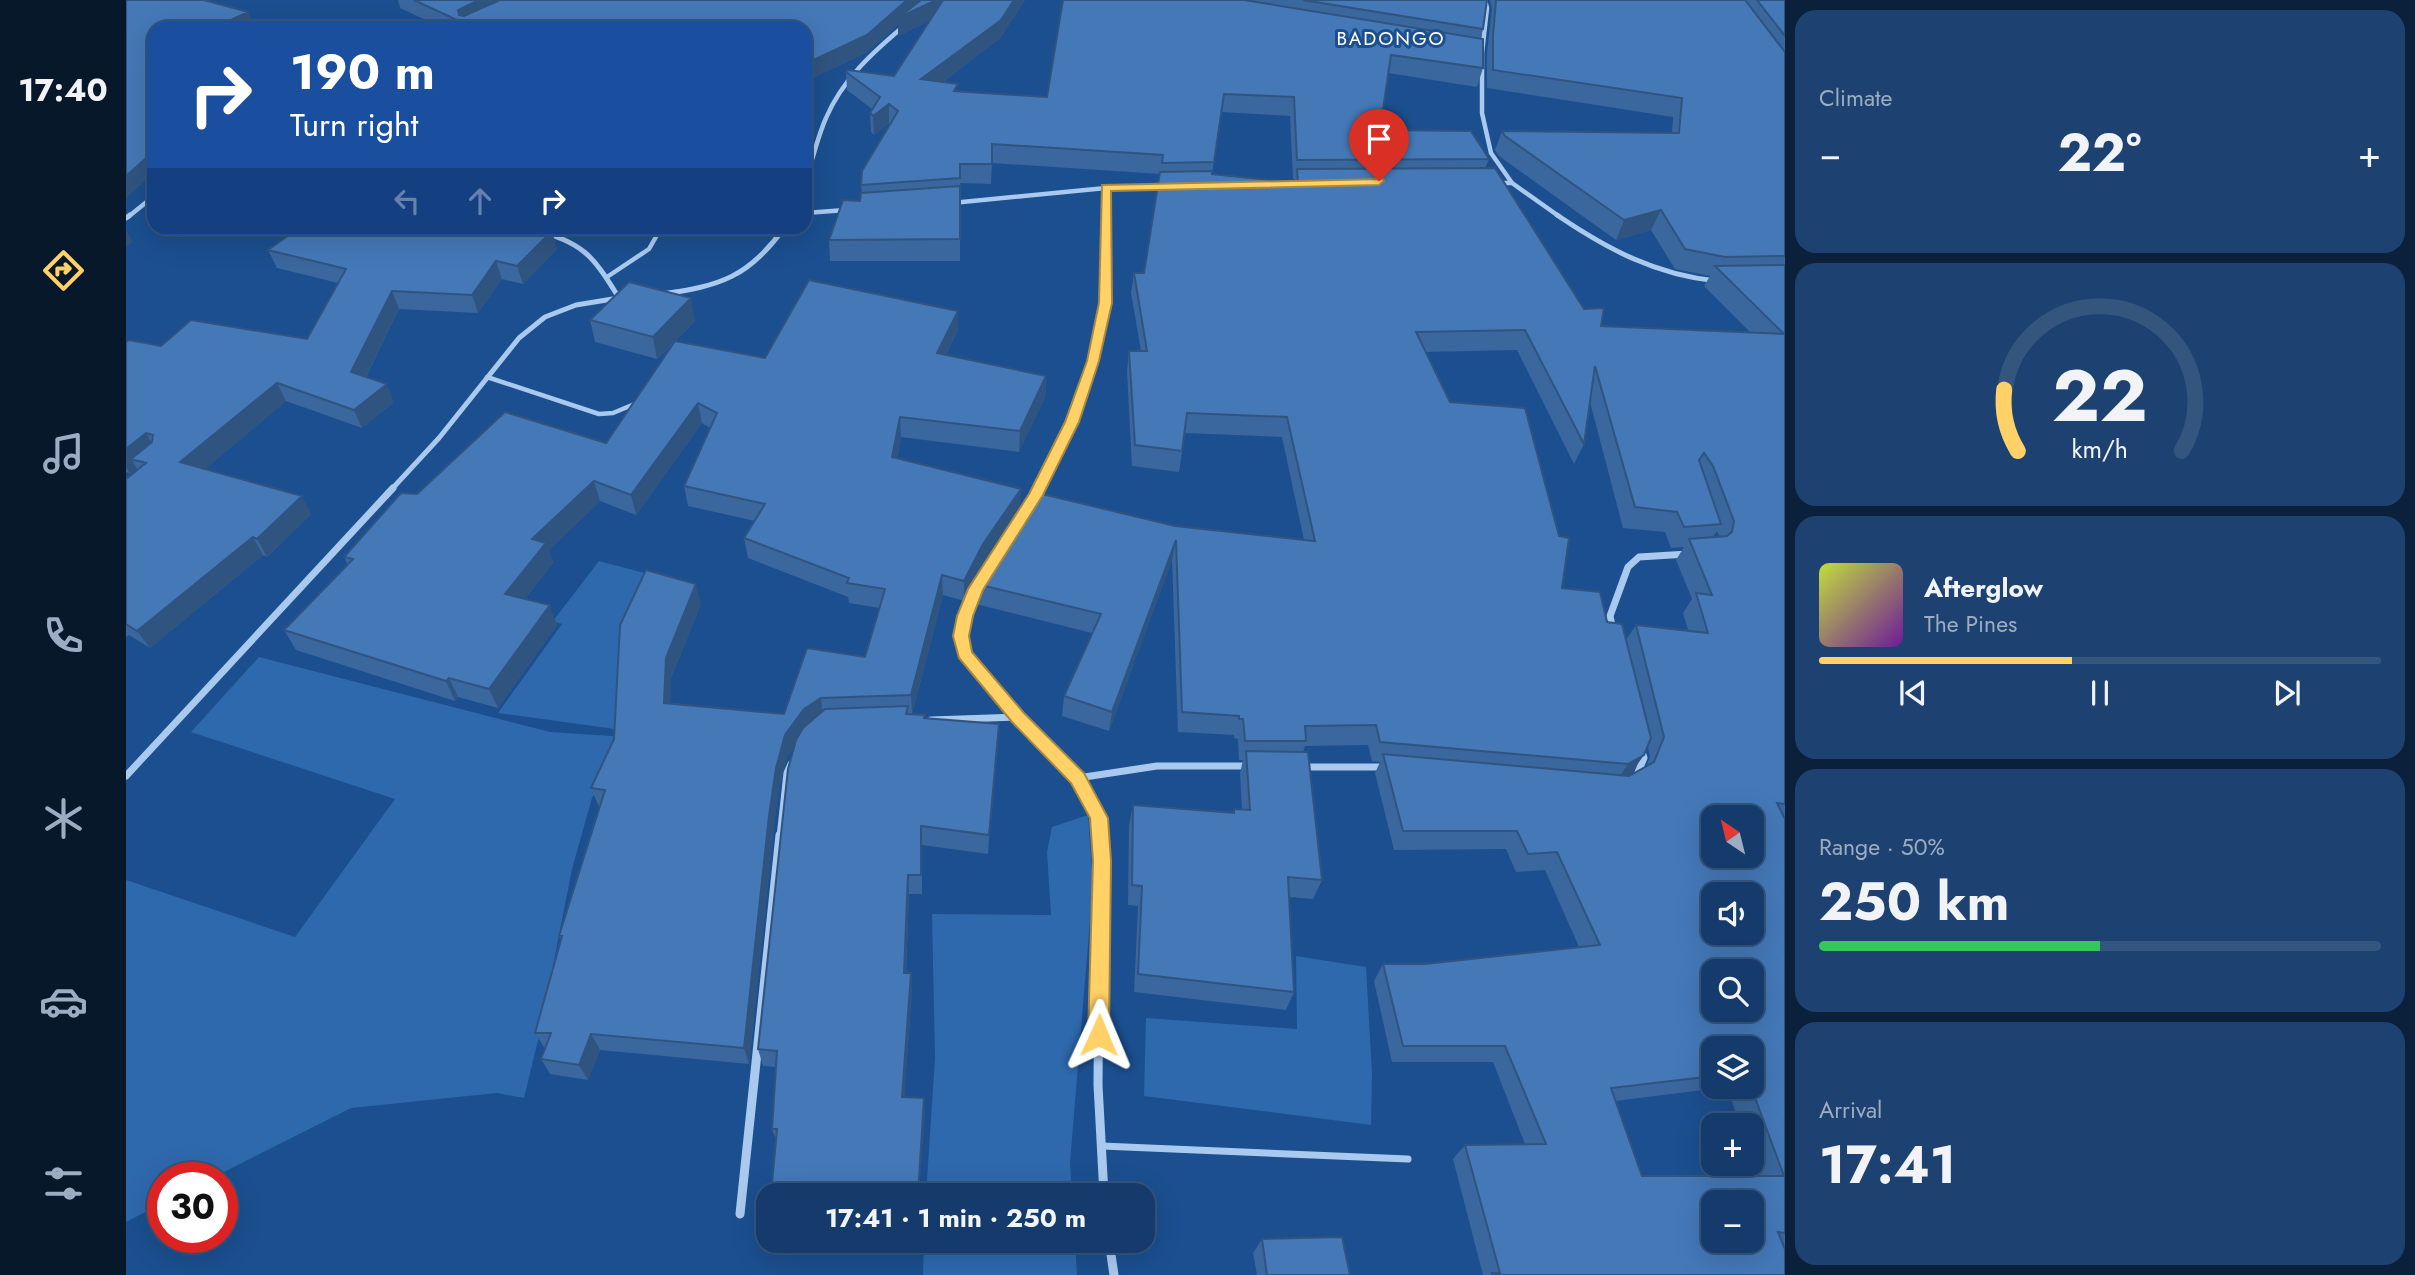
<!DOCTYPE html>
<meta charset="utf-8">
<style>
body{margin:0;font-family:Jost,sans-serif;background:#1d4271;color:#f1f3f6;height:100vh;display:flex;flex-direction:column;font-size:26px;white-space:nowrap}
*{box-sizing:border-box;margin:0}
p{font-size:23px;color:#9dadc1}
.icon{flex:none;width:38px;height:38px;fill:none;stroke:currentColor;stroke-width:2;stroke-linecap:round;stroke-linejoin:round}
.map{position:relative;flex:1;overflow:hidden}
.details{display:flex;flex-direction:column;gap:10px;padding:10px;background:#0b203b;width:630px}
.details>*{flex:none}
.guide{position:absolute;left:21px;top:21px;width:665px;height:214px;border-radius:21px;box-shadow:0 7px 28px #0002,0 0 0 2px #33557e;background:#1a4fa0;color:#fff;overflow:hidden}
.needle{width:46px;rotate:325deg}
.fabs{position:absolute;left:1575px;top:805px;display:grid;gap:14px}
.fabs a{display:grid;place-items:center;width:63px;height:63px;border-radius:14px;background:#143b6b;box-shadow:0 7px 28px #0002,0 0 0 2px #33557e;font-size:35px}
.speed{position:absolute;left:21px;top:1162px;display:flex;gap:14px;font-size:35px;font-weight:700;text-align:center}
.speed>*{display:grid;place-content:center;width:91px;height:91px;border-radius:50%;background:#143b6b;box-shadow:0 7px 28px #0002,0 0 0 2px #33557e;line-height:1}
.speed .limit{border:10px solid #d22;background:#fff;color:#111}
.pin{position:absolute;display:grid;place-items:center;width:60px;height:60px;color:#fff;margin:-72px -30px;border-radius:50% 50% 50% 0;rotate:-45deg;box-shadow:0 0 7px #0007}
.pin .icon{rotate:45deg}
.me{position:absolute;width:77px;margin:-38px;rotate:1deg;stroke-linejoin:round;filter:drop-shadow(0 0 5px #0008)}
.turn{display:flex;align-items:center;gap:24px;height:147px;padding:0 28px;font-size:32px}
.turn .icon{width:91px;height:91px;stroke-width:2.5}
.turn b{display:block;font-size:49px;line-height:60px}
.lanes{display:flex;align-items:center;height:66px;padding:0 28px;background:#0003;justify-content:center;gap:35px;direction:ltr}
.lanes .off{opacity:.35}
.big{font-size:52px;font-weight:700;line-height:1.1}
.details .card{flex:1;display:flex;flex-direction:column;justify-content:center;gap:10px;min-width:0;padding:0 24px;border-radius:21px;background:#1d4271}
.details .dial{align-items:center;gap:0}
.dial svg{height:182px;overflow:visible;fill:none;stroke:#33557e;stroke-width:7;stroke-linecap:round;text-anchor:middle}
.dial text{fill:#f1f3f6;stroke:none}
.song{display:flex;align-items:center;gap:21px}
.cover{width:84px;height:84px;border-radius:10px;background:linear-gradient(135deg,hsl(70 70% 55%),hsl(280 70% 35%))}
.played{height:7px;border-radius:4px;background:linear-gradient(90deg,#ffd166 45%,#33557e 45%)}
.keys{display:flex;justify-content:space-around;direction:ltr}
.heat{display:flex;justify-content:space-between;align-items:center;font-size:38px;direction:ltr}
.charge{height:10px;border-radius:5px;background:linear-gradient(90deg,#34c759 50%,#33557e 0)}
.trip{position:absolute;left:630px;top:1183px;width:399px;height:70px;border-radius:21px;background:#143b6b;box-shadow:0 7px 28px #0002,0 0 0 2px #33557e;font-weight:700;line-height:70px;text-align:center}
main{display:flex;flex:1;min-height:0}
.dock{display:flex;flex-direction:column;width:126px;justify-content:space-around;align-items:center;background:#08182b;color:#9dadc1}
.dock .icon{width:49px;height:49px}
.dock .active{color:#ffd166}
.dock b{font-size:32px;color:#f1f3f6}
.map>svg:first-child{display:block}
</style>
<main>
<nav class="dock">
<b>17:40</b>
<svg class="icon active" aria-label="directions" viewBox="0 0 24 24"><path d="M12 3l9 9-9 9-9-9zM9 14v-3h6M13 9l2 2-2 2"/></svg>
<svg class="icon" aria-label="music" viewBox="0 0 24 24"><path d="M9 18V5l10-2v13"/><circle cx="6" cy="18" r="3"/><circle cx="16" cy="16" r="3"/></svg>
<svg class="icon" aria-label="phone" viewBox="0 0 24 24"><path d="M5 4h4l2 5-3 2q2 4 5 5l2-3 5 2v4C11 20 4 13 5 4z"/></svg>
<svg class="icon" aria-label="climate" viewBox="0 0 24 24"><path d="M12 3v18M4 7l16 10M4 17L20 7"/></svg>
<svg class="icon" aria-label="car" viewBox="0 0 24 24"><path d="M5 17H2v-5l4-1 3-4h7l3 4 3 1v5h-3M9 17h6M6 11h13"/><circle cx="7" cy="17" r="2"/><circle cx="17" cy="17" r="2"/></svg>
<svg class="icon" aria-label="filters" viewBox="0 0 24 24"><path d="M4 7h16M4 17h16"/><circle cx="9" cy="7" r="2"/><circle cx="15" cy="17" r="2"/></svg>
</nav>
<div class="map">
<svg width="1659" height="1275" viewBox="0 0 1659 1275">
<rect width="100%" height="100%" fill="#1b4f8f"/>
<path fill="#2e69ad" d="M 473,561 L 522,574 L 495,632 L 491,667 L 489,729 L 372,713 L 436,624 L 427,621 Z
M 133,657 L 424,732 L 500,737 L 466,798 L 446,869 L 414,1032 L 398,1098 L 371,1093 L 225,1108 L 86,1178 L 37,1178 L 37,1203 L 0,1222 L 0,880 L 169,937 L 269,799 L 65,732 Z
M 962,815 L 967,884 L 944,1163 L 946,1195 L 800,1195 L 809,1058 L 806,914 L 925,915 L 921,852 L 926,827 Z
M 1170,956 L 1240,967 L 1246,1073 L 1245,1125 L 1018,1096 L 1020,1018 L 1171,1029 Z
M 798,1241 L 949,1241 L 951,1275 L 797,1275 Z"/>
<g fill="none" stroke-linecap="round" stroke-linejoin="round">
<path stroke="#a9c9ee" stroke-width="4.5" d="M 481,277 L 523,249 L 535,228
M 361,377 L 473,414 L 487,413 L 511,403"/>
<path stroke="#a9c9ee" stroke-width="7" d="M 976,1146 L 1282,1159"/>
<path stroke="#a9c9ee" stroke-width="4.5" d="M 1359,0 L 1361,8 L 1356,53 L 1356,113 L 1365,153 L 1386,183 L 1371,183
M 679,181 C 687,160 691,138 700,118 C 716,80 747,52 778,26
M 1386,183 L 1434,217
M 980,188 L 980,217
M 826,203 L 980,188 L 1041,186
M 679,213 L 720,210
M 2,217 L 28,196"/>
<path stroke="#a9c9ee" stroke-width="5" d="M 1431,215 C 1481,249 1530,275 1591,281
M 0,218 L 4,215
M 405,228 C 457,244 465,252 493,298
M 536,294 C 594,286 623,277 658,228
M 265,490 L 313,438 L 393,338 L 419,317 L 450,305 L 493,298
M 912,490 C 941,439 967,382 976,323 C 982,288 981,251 980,215"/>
<path stroke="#a9c9ee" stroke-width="7" d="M 907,498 L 913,488
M 856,579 C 848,597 837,615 835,634 C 832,673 927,746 951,777 C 964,794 973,816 974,837
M 1487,631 L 1484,616 L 1502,567 L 1513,557 L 1562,554
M 805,720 L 892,717
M 1175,767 L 1258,767
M 0,776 L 267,488
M 1510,777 L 1518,758 L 1515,748
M 952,778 L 1031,766 L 1125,766
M 654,837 L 661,773 L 665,764"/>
<path stroke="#a9c9ee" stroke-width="9" d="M 974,835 L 972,1085 L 978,1195
M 614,1214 L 654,835
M 983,1241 L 988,1275"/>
</g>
<path fill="#3a679d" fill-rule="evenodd" d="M 272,0 L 899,0 L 874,38 L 817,82 L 832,91 L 921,97 L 937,0 L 1361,0 L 1357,29 L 1355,38 L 1357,68 L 1351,87 L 1262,73 L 1254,130 L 1363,159 L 1359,168 L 1458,309 L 1475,326 L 1624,332 L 1578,286 L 1584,276 L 1549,269 L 1525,230 L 1490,240 L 1373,156 L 1369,150 L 1376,131 L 1546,133 L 1547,117 L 1361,88 L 1361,53 L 1366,8 L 1364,0 L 1659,0 L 1659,1275 L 1357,1275 L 1327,1159 L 1339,1145 L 1399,1144 L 1367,1062 L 1266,1062 L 1248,981 L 1257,964 L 1299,964 L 1453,947 L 1419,870 L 1390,872 L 1380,849 L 1268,850 L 1249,773 L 1254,762 L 1246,761 L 1242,745 L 1179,746 L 1177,752 L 1196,880 L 1187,899 L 1163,897 L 1168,992 L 1160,1010 L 1008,992 L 1012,906 L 1002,905 L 1003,826 L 1007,805 L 1107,812 L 1108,809 L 1116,809 L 1114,773 L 1117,760 L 1113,760 L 1112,739 L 1108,738 L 1108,735 L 1052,732 L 1046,560 L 983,731 L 936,716 L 938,696 L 966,633 L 850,604 L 851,584 L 1049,526 L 1178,540 L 1156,437 L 1059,433 L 1053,472 L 1006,466 L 1001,371 L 1003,351 L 1015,351 L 1005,293 L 1008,273 L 1018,273 L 1034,174 L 866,163 L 865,184 L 834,183 L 834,261 L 704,261 L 703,240 L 734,201 L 736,193 L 735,185 L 764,124 L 763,123 L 748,135 L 745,132 L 744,113 L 746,109 L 721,90 L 720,72 L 768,76 L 803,21 L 772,36 L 772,25 L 741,52 L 679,82 L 679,28 L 317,28 L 274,8 ZM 1095,112 L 1164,116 L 1167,179 L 1169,179 L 1168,182 L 1086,174 ZM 1391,350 L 1448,464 L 1458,444 L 1464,402 L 1497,528 L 1539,532 L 1545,548 L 1558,547 L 1550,560 L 1566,599 L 1557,613 L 1562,630 L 1510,625 L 1500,640 L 1481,622 L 1436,588 L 1324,402 L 1300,352 ZM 1591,531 L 1593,536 L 1587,537 ZM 1522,747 L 1524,757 L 1520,767 L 1502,776 L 1504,775 ZM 1587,1048 L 1626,1048 L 1626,1087 L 1587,1087 ZM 1601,1087 L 1614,1125 L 1626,1125 L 1626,1157 L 1633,1176 L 1516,1176 L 1489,1101 Z
M 431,249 L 397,284 L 376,279 L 352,313 L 273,309 L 240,377 L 268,402 L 236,428 L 160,401 L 79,469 L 185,514 L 141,557 L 137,555 L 24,648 L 3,635 L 0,637 L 0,479 L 12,470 L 11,468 L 4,474 L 0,472 L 0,342 L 35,346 L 181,339 L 212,283 L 151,268 L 142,250 Z
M 832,311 L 832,330 L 820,355 L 920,376 L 919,397 L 893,452 L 775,437 L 771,458 L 894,509 L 857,564 L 838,601 L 817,595 L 786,714 L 799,719 L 873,724 L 862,854 L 796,845 L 796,894 L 783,894 L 780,973 L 786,991 L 778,1098 L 799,1114 L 650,1140 L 646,1129 L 650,1067 L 637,1066 L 632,1049 L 669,746 L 662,755 L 653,787 L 647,834 L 623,1064 L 474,1050 L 462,1080 L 424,1074 L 415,1059 L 419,1049 L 409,1033 L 435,940 L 433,936 L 473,807 L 465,788 L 575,604 L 545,678 L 544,703 L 658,714 L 739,657 L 753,608 L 723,603 L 722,597 L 622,558 L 618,538 L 629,521 L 562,506 L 558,486 L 584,428 L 576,423 L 510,515 L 474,501 L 423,550 L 427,563 L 399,599 L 431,625 L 372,708 L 332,697 L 329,701 L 170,650 L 158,630 L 222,565 L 218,557 L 291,494 L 480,443 L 548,343 L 531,359 L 469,342 L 464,320 L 569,321 L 549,341 L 639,358 Z
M 1136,1239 L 1224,1275 L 1131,1275 L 1127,1253 Z"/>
<path fill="#305480" d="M 353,0 L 392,0 L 335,22 L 332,10 Z
M 781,0 L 820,0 L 820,13 L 772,36 L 772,25 L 741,52 L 679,82 L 679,64 Z
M 888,0 L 899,0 L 874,38 L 796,98 L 795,79 Z
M 122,12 L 128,26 L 123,28 L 88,28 Z
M 763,104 L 763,123 L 748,135 L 747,116 Z
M 28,151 L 28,173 L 0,198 L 0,176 Z
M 1535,210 L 1525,230 L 1490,240 L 1498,220 Z
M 0,230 L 7,242 L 0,247 Z
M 426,231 L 431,249 L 397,284 L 391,266 Z
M 370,261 L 376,279 L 352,313 L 346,295 Z
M 266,291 L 273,309 L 233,390 L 225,372 Z
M 565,298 L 569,321 L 531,359 L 527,337 Z
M 832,311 L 832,330 L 811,373 L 811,353 Z
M 920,376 L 919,397 L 893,452 L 894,431 Z
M 151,383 L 160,401 L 66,480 L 54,462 Z
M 261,384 L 268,402 L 236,428 L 228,410 Z
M 572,403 L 576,423 L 510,515 L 505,495 Z
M 774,417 L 775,437 L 767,477 L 766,457 Z
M 20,433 L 31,452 L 5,459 L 11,468 L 4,474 L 0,467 L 0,449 Z
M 468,481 L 474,501 L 423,550 L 427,563 L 387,614 L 379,594 L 406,539 Z
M 895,489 L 894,509 L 857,564 L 838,601 L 838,581 L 857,544 Z
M 176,496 L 185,514 L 141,557 L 131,539 Z
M 127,537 L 137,555 L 24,648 L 11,631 Z
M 1050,540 L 1046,560 L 983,731 L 986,712 Z
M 816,575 L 817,595 L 786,714 L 785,695 Z
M 570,584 L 575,604 L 545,678 L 544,722 L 538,703 L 540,658 Z
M 424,605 L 431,625 L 372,708 L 363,689 Z
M 323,678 L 332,697 L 329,701 L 320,681 Z
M 695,698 L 697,718 L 681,728 L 662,755 L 653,787 L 647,834 L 623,1064 L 618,1048 L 643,816 L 650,768 L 659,735 L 678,709 Z
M 873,724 L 872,744 L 862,854 L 863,835 Z
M 1518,755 L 1504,775 L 1489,783 L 1502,764 Z
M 782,875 L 783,894 L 779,990 L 778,973 Z
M 785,973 L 786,991 L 777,1113 L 776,1097 Z
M 465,1034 L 474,1050 L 462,1080 L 453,1065 Z
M 798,1098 L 799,1114 L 793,1195 L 792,1195 Z"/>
<path fill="#4478b7" stroke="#305480" stroke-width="2" fill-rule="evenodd" d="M 0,0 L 78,0 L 122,12 L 88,28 L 28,28 L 28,151 L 0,176 Z
M 288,0 L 353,0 L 332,10 L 333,15 L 338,16 L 374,0 L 781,0 L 741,35 L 679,64 L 679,28 L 348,28 Z
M 795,0 L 810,0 L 772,18 Z
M 817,0 L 888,0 L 875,20 L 795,79 L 832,84 L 828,91 L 921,97 L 937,0 L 1118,0 L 1357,39 L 1357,68 L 1265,55 L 1254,130 L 1345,131 L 1363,159 L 1171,160 L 1168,97 L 1098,94 L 1088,162 L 1036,163 L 1037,155 L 866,144 L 866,164 L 834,164 L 834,178 L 735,185 L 736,171 L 772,111 L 763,104 L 747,116 L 744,113 L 754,97 L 720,72 L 722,70 L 768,76 Z
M 1177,0 L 1361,0 L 1357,29 Z
M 1370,0 L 1619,0 L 1659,52 L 1659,256 L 1599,257 L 1559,249 L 1535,210 L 1498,220 L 1379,136 L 1376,131 L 1553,133 L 1556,98 L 1367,70 L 1367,35 Z
M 1631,0 L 1659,0 L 1659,36 Z
M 1369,168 L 1458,309 L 1478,308 L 1475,326 L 1658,334 L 1589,266 L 1659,265 L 1659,804 L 1651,803 L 1659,819 L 1659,1233 L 1652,1232 L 1659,1249 L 1659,1275 L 1366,1275 L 1366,1273 L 1374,1273 L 1339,1145 L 1420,1144 L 1379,1046 L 1277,1046 L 1257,964 L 1299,964 L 1474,945 L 1431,852 L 1402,854 L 1391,831 L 1277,831 L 1257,754 L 1503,776 L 1528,762 L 1538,737 L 1510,625 L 1582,633 L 1570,593 L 1586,595 L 1563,539 L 1601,536 L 1606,532 L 1608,521 L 1587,466 L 1578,453 L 1573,460 L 1595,524 L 1558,527 L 1551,512 L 1509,507 L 1469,366 L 1458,444 L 1399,330 L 1290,332 L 1324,402 L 1399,408 L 1433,536 L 1443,538 L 1436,588 L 1474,592 L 1481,622 L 1496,624 L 1525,738 L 1518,755 L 1502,764 L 1254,742 L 1250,725 L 1179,726 L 1180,741 L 1119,741 L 1117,719 L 1113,719 L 1113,716 L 1056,712 L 1050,540 L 986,712 L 938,696 L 975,614 L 851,584 L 868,550 L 908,492 L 1049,526 L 1189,541 L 1161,417 L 1061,413 L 1056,451 L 1009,445 L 1003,351 L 1021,351 L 1008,273 L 1018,273 L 1034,172 L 1086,171 L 1086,174 L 1172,183 L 1171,169 ZM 1587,817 L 1626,817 L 1626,856 L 1587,856 ZM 1587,894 L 1626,894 L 1626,933 L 1587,933 ZM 1587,971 L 1626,971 L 1626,1010 L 1587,1010 ZM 1587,1048 L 1626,1048 L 1625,1087 L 1658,1176 L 1516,1176 L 1485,1088 L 1587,1076 ZM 1587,1202 L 1626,1202 L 1626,1241 L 1587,1241 Z
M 834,186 L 834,239 L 703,240 L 717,200 L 734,201 L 735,193 Z
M 173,228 L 407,228 L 426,231 L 391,266 L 370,261 L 346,295 L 266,291 L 225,372 L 261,384 L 228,410 L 151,383 L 54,462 L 176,496 L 131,539 L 127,537 L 11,631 L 0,624 L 0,479 L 20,463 L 5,459 L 26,442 L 27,435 L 20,433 L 0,449 L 0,342 L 3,340 L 35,346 L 65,320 L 181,339 L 220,269 L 142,250 Z
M 683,280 L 832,311 L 811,353 L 920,376 L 894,431 L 774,417 L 766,457 L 895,489 L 857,544 L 838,581 L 816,575 L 785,695 L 695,698 L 678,709 L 659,735 L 650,768 L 643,816 L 618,1048 L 465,1034 L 453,1065 L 415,1059 L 425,1033 L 409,1033 L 436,936 L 433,936 L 479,790 L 465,788 L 488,739 L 494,625 L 520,570 L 570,584 L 540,658 L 538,703 L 658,714 L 681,648 L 739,657 L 759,589 L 721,583 L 723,578 L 618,538 L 639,504 L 558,486 L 591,413 L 572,403 L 505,495 L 468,481 L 406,539 L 420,543 L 379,594 L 424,605 L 363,689 L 323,678 L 320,681 L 158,630 L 227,559 L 218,557 L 275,493 L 291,494 L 379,412 L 480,443 L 549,341 L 639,358 Z
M 503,282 L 565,298 L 527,337 L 464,320 Z
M 782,706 L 780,714 L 799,715 L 798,718 L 873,724 L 863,835 L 795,826 L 795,875 L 782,875 L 778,973 L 785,973 L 776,1097 L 798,1098 L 792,1195 L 645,1195 L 651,1129 L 646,1129 L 651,1051 L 632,1049 L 662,769 L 670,740 L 677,728 L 699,709 Z
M 1120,751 L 1182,752 L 1196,880 L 1162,877 L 1168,992 L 1012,974 L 1016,886 L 1006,885 L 1007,805 L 1108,813 L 1108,809 L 1124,810 Z
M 1216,1237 L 1224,1275 L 1141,1275 L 1136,1239 Z"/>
<path fill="#ffd166" stroke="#a68842" stroke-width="2" d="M 1257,179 L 1258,181 L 1253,185 L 985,191 L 986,303 L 973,361 L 953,422 L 917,495 L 857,590 L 847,616 L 843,636 L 846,652 L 898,713 L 958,773 L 982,818 L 985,861 L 983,1035 L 980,1042 L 973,1045 L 965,1042 L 962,1035 L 967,861 L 964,818 L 945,783 L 886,722 L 833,658 L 827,636 L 831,616 L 842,589 L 903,494 L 939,422 L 961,361 L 973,303 L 976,185 Z"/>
<g text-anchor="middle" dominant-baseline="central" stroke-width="6" stroke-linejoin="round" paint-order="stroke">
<g font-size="19" letter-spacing="2" fill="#fff" stroke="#1b4f8f">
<text x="1265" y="38">BADONGO</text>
</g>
</g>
</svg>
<div class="fabs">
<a><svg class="needle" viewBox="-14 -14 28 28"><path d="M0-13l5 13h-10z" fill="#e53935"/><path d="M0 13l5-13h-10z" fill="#9dadc1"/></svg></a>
<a><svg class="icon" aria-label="sound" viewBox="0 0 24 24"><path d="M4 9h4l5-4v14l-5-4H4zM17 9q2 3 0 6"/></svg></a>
<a><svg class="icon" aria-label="search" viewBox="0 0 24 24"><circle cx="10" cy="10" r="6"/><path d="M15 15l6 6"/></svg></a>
<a><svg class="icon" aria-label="layers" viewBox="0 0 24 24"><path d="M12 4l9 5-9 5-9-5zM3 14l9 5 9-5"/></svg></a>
<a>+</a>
<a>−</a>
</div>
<div class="speed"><div class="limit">30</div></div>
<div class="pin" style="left:1253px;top:181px;background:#d93025"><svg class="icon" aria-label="arrive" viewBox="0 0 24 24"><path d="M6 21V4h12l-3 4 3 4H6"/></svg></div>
<svg class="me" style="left:973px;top:1035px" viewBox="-20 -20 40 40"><path d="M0-17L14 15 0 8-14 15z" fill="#ffd166" stroke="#fff" stroke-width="4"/></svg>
<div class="trip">17:41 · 1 min · 250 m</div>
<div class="guide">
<div class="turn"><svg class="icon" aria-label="right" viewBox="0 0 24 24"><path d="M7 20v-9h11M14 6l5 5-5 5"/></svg><div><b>190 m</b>Turn right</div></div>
<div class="lanes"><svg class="icon off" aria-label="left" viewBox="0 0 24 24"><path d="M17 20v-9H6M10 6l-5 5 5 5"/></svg><svg class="icon off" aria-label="ahead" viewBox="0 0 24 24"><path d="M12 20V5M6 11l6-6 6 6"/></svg><svg class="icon" aria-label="right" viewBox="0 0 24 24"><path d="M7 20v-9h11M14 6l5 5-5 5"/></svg></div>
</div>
</div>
<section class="details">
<div class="card"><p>Climate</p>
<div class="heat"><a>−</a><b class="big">22°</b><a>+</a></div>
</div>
<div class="card dial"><svg viewBox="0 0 100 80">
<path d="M14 69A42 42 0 1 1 86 69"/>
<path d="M14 69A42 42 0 0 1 8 42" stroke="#ffd166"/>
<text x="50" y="56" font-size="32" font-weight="700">22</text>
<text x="50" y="72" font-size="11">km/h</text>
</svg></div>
<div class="card">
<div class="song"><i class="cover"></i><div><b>Afterglow</b><p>The Pines</p></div></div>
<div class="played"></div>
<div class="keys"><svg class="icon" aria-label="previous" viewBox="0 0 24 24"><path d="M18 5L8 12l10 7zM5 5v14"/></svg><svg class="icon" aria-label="pause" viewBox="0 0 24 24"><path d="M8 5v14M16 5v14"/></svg><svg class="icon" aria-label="next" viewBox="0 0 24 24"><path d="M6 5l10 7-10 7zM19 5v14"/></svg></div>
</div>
<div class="card"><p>Range · 50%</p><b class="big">250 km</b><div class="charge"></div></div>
<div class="card"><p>Arrival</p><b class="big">17:41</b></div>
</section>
</main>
